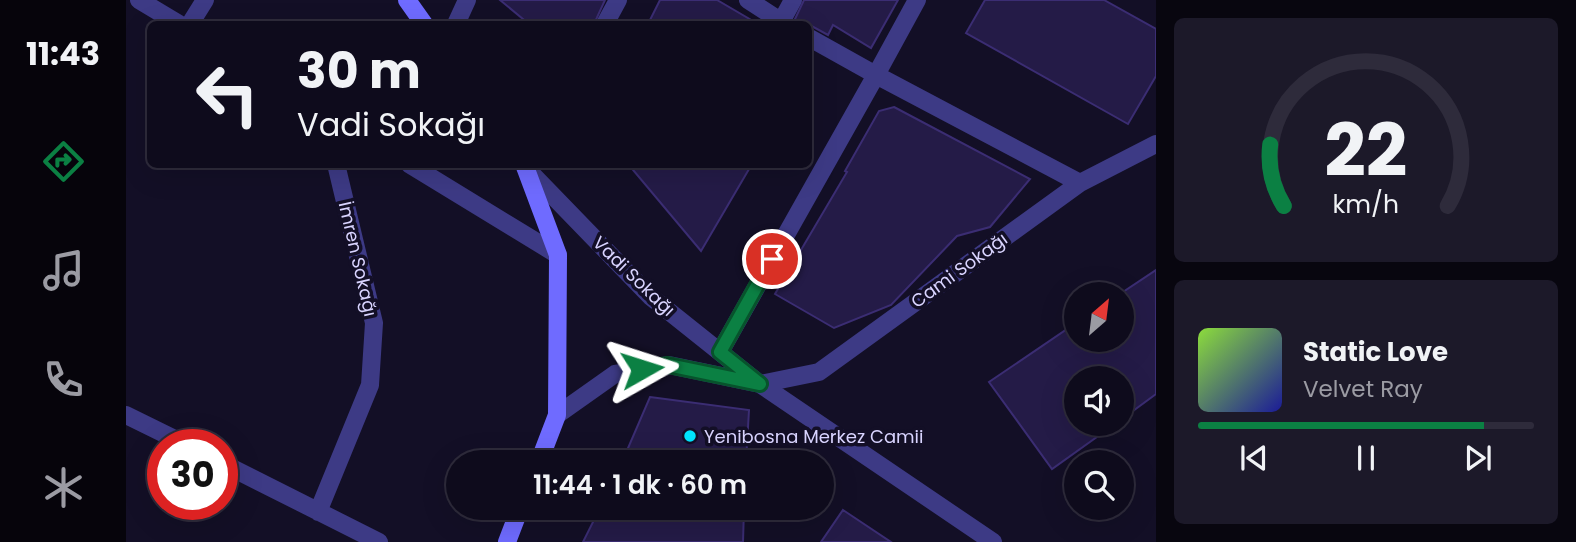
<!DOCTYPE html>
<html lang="tr">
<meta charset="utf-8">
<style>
body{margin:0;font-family:Poppins,sans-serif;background:#1c1929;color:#f1f3f6;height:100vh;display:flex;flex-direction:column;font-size:26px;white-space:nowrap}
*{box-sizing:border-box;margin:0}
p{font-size:23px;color:#9b9ba3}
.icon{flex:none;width:38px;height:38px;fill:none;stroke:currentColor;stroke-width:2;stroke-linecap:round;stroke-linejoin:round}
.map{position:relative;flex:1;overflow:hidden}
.sheet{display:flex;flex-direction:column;gap:18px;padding:18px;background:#08060f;width:420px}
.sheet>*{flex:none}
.banner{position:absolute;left:21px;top:21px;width:665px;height:147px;border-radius:10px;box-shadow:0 7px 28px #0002,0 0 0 2px #2e2b3b;background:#0e0b1c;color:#f1f3f6;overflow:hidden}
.needle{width:46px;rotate:28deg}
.fabs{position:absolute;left:938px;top:282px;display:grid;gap:14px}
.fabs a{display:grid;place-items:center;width:70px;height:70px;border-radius:50%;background:#0e0b1c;box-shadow:0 7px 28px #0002,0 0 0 2px #2e2b3b;font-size:35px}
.speed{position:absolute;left:21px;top:429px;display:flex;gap:14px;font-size:35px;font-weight:700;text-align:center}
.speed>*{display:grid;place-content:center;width:91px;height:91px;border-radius:50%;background:#0e0b1c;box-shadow:0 7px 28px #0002,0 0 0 2px #2e2b3b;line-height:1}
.speed .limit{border:10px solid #d22;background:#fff;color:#111}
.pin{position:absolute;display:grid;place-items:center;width:60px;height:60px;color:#fff;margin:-30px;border:4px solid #fff;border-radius:50%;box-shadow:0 2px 7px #0007}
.me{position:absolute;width:77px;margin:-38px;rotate:84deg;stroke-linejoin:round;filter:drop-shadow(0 0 5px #0008)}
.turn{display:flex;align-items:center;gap:24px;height:147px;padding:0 35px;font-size:32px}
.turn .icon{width:91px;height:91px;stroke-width:2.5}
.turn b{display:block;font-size:49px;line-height:60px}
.sheet .card{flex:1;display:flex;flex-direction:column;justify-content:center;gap:10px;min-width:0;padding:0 24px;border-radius:10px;background:#1c1929}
.sheet .dial{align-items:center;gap:0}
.dial svg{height:182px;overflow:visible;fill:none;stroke:#2e2b3b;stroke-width:7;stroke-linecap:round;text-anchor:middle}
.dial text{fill:#f1f3f6;stroke:none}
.song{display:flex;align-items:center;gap:21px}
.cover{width:84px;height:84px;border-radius:10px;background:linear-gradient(135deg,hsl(90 70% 55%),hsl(240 70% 35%))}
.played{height:7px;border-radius:4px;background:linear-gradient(90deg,#0b8043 85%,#2e2b3b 85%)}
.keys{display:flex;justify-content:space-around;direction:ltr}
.trip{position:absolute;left:320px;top:450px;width:388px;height:70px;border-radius:35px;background:#0e0b1c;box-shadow:0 7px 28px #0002,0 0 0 2px #2e2b3b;font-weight:600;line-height:70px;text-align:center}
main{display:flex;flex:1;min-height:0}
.menu{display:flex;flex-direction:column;width:126px;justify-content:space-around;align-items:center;background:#06040b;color:#9b9ba3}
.menu .icon{width:49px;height:49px}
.menu .active{color:#0b8043}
.menu b{font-size:32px;color:#f1f3f6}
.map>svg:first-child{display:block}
</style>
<main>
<nav class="menu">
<b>11:43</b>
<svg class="icon active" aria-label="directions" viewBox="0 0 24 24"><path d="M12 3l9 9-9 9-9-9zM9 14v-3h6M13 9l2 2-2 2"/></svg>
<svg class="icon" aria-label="music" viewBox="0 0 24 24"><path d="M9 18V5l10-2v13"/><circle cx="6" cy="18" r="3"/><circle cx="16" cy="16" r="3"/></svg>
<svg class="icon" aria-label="phone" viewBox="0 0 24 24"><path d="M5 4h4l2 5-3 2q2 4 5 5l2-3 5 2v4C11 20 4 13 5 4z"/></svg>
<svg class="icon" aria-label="climate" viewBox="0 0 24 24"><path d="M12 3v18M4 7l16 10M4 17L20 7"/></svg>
</nav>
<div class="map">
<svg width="1030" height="542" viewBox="0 0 1030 542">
<rect width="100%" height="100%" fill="#130f26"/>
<path fill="#241b47" stroke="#3b2d73" stroke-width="2" d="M 374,0 L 479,0 L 468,24 L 403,24 Z
M 534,0 L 591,0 L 632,24 L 522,24 Z
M 678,0 L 772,0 L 745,48 L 707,25 L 702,35 L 682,24 L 670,24 L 669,19 Z
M 859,0 L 978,0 L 1030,29 L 1030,76 L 1002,124 L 840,33 Z
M 768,107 L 904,179 L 864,227 L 831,236 L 765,305 L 708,328 L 649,294 L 721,172 L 719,171 L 753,111 Z
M 502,164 L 626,164 L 575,251 Z
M 1030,270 L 1030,394 L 996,419 L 996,378 L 950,378 L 950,424 L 989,424 L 926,469 L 863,382 L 950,323 L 950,340 L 996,340 L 996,294 L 994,294 Z
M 524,397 L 623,410 L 620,462 L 496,462 Z
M 474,508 L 618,508 L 617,542 L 457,542 Z
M 717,510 L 765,542 L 695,542 Z"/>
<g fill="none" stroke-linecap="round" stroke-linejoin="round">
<path stroke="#3d3a85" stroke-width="18" d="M 13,0 L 53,24
M 622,0 L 659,24
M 655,22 L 667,0
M 64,24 L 79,0
M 330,24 L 341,0
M 479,24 L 492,0
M 682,37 L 750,75 L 791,0
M 283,164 L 432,255
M 402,164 L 400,168 L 525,297 L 634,384 L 867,542
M 594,352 L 750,75 L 954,183
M 0,415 L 59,444
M 431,415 L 489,374 L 543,365 L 634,384 L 693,372 L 954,183 L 1030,144
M 96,463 L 253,542
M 192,512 L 244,385 L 248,323 L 210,164"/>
<path stroke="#6f6bff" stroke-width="18" d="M 281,0 L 298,24
M 398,164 L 432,255 L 431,415 L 413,462
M 381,542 L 394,508"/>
</g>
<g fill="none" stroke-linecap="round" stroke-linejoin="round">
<g stroke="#07532c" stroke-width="18">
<path id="route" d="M 516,369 L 542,365 L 634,384 L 594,352 L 646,259"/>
</g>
<use href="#route" stroke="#0b8043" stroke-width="12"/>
</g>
<circle fill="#00e5ff" stroke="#130f26" stroke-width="2.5" cx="564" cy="436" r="7"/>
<g text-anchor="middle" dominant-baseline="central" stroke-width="7" stroke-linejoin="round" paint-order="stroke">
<g font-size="18" fill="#d9d4ff" stroke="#130f26">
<text transform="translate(232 259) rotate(77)">İmren Sokağı</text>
<text transform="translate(833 270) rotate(-36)">Cami Sokağı</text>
<text transform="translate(508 276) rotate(44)">Vadi Sokağı</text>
</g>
<g font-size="18" fill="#d9d4ff" stroke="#130f26" text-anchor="start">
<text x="578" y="436">Yenibosna Merkez Camii</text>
</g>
</g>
</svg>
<div class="fabs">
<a><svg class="needle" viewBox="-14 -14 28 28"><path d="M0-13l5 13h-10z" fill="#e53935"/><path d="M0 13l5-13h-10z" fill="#9b9ba3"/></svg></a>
<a><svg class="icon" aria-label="sound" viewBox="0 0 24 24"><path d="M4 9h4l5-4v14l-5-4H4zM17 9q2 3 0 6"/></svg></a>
<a><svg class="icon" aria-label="search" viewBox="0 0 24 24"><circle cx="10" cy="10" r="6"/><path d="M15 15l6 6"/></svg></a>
</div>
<div class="speed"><div class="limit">30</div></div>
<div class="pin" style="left:646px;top:259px;background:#d93025"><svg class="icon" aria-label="arrive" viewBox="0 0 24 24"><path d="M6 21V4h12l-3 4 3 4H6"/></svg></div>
<svg class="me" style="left:516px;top:369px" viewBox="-20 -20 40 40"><path d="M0-17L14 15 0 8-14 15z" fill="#0b8043" stroke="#fff" stroke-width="4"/></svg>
<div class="trip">11:44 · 1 dk · 60 m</div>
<div class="banner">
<div class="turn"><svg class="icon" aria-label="left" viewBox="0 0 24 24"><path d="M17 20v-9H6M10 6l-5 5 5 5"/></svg><div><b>30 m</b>Vadi Sokağı</div></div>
</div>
</div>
<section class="sheet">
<div class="card dial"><svg viewBox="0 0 100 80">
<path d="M14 69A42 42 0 1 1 86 69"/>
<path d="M14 69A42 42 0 0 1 8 42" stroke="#0b8043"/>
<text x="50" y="56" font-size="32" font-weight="700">22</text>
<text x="50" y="72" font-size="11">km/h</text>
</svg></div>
<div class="card">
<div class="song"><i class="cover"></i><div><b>Static Love</b><p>Velvet Ray</p></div></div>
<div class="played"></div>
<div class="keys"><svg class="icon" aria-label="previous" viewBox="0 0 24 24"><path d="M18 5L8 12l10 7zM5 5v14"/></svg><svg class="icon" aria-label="pause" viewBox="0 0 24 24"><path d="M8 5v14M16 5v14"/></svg><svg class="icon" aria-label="next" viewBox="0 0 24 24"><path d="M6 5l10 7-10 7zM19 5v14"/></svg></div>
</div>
</section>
</main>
